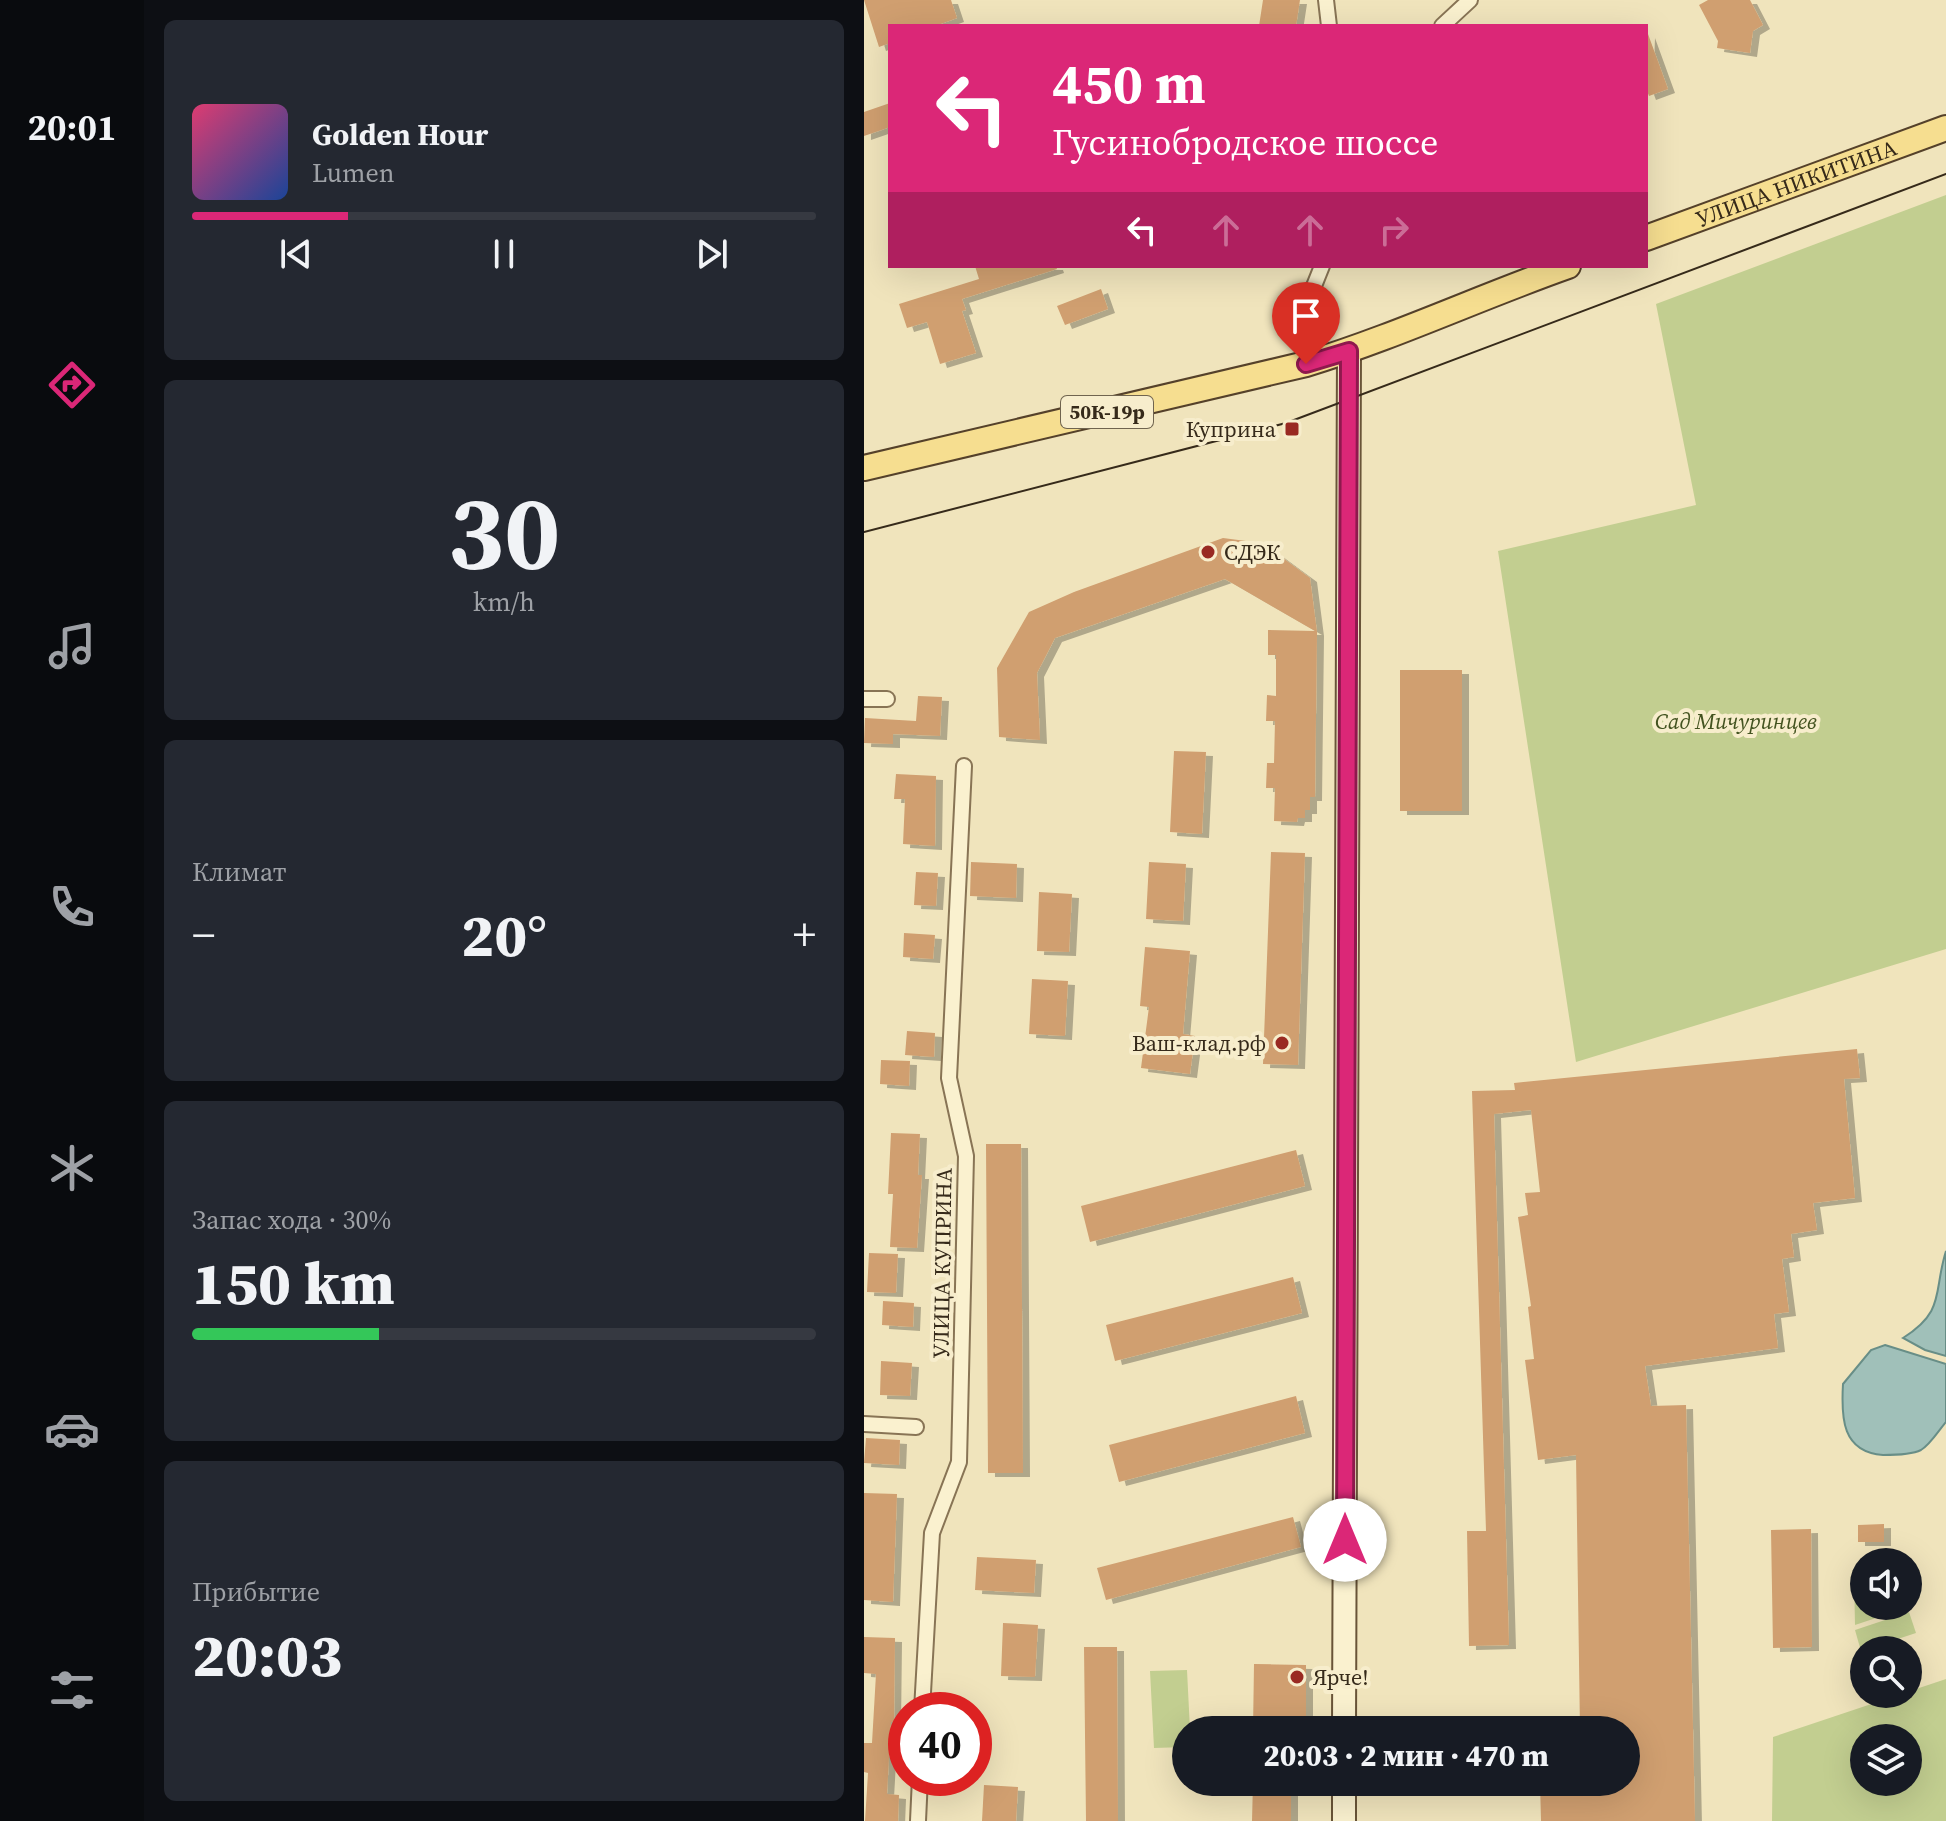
<!DOCTYPE html>
<html lang="ru">
<meta charset="utf-8">
<style>
body{margin:0;font-family:"Source Serif 4",serif;background:#242831;color:#f1f3f6;height:100vh;display:flex;flex-direction:column;font-size:30px;white-space:nowrap}
*{box-sizing:border-box;margin:0}
p{font-size:26px;color:#9ea1a6}
.icon{flex:none;width:44px;height:44px;fill:none;stroke:currentColor;stroke-width:2;stroke-linecap:round;stroke-linejoin:round}
.map{position:relative;flex:1;overflow:hidden}
.drawer{display:flex;flex-direction:column;gap:20px;padding:20px;background:#0d0f14;width:720px}
.drawer>*{flex:none}
.hud{position:absolute;left:24px;top:24px;width:760px;height:244px;border-radius:0px;box-shadow:0 8px 32px #0002;background:#db2777;color:#fff;overflow:hidden}
.fabs{position:absolute;left:986px;top:1548px;display:grid;gap:16px}
.fabs a{display:grid;place-items:center;width:72px;height:72px;border-radius:50%;background:#171b24;box-shadow:0 8px 32px #0002;font-size:40px}
.speed{position:absolute;left:24px;top:1692px;display:flex;gap:16px;font-size:40px;font-weight:700;text-align:center}
.speed>*{display:grid;place-content:center;width:104px;height:104px;border-radius:50%;background:#171b24;box-shadow:0 8px 32px #0002;line-height:1}
.speed .limit{border:12px solid #d22;background:#fff;color:#111}
.pin{position:absolute;display:grid;place-items:center;width:68px;height:68px;color:#fff;margin:-82px -34px;border-radius:50% 50% 50% 0;rotate:-45deg;box-shadow:0 0 8px #0007}
.pin .icon{rotate:45deg}
.me{position:absolute;width:88px;margin:-44px;rotate:0deg;stroke-linejoin:round;filter:drop-shadow(0 0 6px #0008)}
.turn{display:flex;align-items:center;gap:28px;height:168px;padding:0 32px;font-size:36px}
.turn .icon{width:104px;height:104px;stroke-width:2.5}
.turn b{display:block;font-size:56px;line-height:68px}
.lanes{display:flex;align-items:center;height:76px;padding:0 32px;background:#0003;justify-content:center;gap:40px;direction:ltr}
.lanes .off{opacity:.35}
.big{font-size:60px;font-weight:800;line-height:1.1}
.drawer .card{flex:1;display:flex;flex-direction:column;justify-content:center;gap:12px;min-width:0;padding:0 28px;border-radius:12px;background:#242831}
.drawer .dial{align-items:center;gap:0}
.dial b{font-size:104px;line-height:1}
.song{display:flex;align-items:center;gap:24px}
.cover{width:96px;height:96px;border-radius:12px;background:linear-gradient(135deg,hsl(340 70% 55%),hsl(220 70% 35%))}
.played{height:8px;border-radius:4px;background:linear-gradient(90deg,#db2777 25%,#363941 25%)}
.keys{display:flex;justify-content:space-around;direction:ltr}
.heat{display:flex;justify-content:space-between;align-items:center;font-size:44px;direction:ltr}
.charge{height:12px;border-radius:6px;background:linear-gradient(90deg,#34c759 30%,#363941 0)}
.trip{position:absolute;left:308px;top:1716px;width:468px;height:80px;border-radius:40px;background:#171b24;box-shadow:0 8px 32px #0002;font-weight:800;line-height:80px;text-align:center}
main{display:flex;flex:1;min-height:0}
.tabs{display:flex;flex-direction:column;width:144px;justify-content:space-around;align-items:center;background:#090b0e;color:#9ea1a6}
.tabs .icon{width:56px;height:56px}
.tabs .selected{color:#db2777}
.tabs b{font-size:36px;color:#f1f3f6}
.map>svg:first-child{display:block}
</style>
<main>
<nav class="tabs">
<b>20:01</b>
<svg class="icon selected" aria-label="directions" viewBox="0 0 24 24"><path d="M12 3l9 9-9 9-9-9zM9 14v-3h6M13 9l2 2-2 2"/></svg>
<svg class="icon" aria-label="music" viewBox="0 0 24 24"><path d="M9 18V5l10-2v13"/><circle cx="6" cy="18" r="3"/><circle cx="16" cy="16" r="3"/></svg>
<svg class="icon" aria-label="phone" viewBox="0 0 24 24"><path d="M5 4h4l2 5-3 2q2 4 5 5l2-3 5 2v4C11 20 4 13 5 4z"/></svg>
<svg class="icon" aria-label="climate" viewBox="0 0 24 24"><path d="M12 3v18M4 7l16 10M4 17L20 7"/></svg>
<svg class="icon" aria-label="car" viewBox="0 0 24 24"><path d="M5 17H2v-5l4-1 3-4h7l3 4 3 1v5h-3M9 17h6M6 11h13"/><circle cx="7" cy="17" r="2"/><circle cx="17" cy="17" r="2"/></svg>
<svg class="icon" aria-label="filters" viewBox="0 0 24 24"><path d="M4 7h16M4 17h16"/><circle cx="9" cy="7" r="2"/><circle cx="15" cy="17" r="2"/></svg>
</nav>
<section class="drawer">
<div class="card">
<div class="song"><i class="cover"></i><div><b>Golden Hour</b><p>Lumen</p></div></div>
<div class="played"></div>
<div class="keys"><svg class="icon" aria-label="previous" viewBox="0 0 24 24"><path d="M18 5L8 12l10 7zM5 5v14"/></svg><svg class="icon" aria-label="pause" viewBox="0 0 24 24"><path d="M8 5v14M16 5v14"/></svg><svg class="icon" aria-label="next" viewBox="0 0 24 24"><path d="M6 5l10 7-10 7zM19 5v14"/></svg></div>
</div>
<div class="card dial"><b>30</b><p>km/h</p></div>
<div class="card"><p>Климат</p>
<div class="heat"><a>−</a><b class="big">20°</b><a>+</a></div>
</div>
<div class="card"><p>Запас хода · 30%</p><b class="big">150 km</b><div class="charge"></div></div>
<div class="card"><p>Прибытие</p><b class="big">20:03</b></div>
</section>
<div class="map">
<svg width="1082" height="1821" viewBox="0 0 1082 1821">
<defs>
<filter id="shadow"><feDropShadow dx="7" dy="4" stdDeviation="0" flood-color="#0004"/></filter>
</defs>
<rect width="100%" height="100%" fill="#f0e4bc"/>
<path fill="#c2ce90" fill-rule="evenodd" d="M 1082,195 L 1082,949 L 712,1062 L 634,551 L 832,505 L 792,304 Z
M 1044,1557 L 1045,1607 L 991,1625 L 990,1575 L 1000,1572 L 1000,1606 L 1044,1606 L 1044,1562 L 1030,1562 Z
M 1045,1612 L 1052,1633 L 997,1651 L 991,1630 Z
M 323,1670 L 326,1730 L 322,1730 L 322,1747 L 290,1748 L 286,1671 Z
M 1082,1679 L 1082,1821 L 908,1821 L 909,1737 ZM 1044,1738 L 1044,1782 L 1000,1782 L 1000,1738 Z"/>
<path fill="#a0c0b9" stroke="#688e87" stroke-width="2" d="M 1082,1251 L 1082,1356 L 1061,1350 L 1039,1338 C 1082,1311 1069,1292 1082,1251 Z
M 1021,1345 L 1082,1364 L 1082,1422 C 1075,1430 1066,1445 1057,1450 C 1047,1455 1030,1455 1019,1455 C 978,1452 977,1418 979,1384 L 1007,1350 Z"/>
<path fill="#d09f70" filter="url(#shadow)" d="M 0,0 L 87,0 L 93,18 L 71,26 L 26,26 L 26,43 L 15,47 Z
M 399,0 L 436,0 L 432,26 L 395,26 Z
M 844,0 L 886,0 L 899,25 L 889,31 L 886,53 L 853,48 L 854,41 L 835,5 Z
M 784,34 L 804,89 L 785,96 L 782,88 Z
M 26,103 L 26,127 L 0,136 L 0,112 Z
M 111,266 L 192,266 L 193,269 L 98,299 L 102,310 L 98,311 L 112,353 L 76,364 L 63,322 L 43,328 L 35,304 L 115,279 Z
M 237,289 L 244,309 L 201,325 L 193,306 Z
M 359,538 L 382,541 L 408,550 L 446,578 L 453,632 L 451,797 L 446,797 L 446,810 L 441,810 L 441,818 L 434,818 L 433,822 L 410,821 L 411,788 L 402,788 L 403,763 L 410,763 L 411,721 L 402,721 L 403,695 L 412,696 L 412,655 L 404,655 L 404,630 L 451,631 L 361,579 L 191,638 L 173,673 L 176,740 L 135,737 L 133,668 L 165,612 L 210,592 Z
M 536,670 L 598,670 L 598,811 L 536,811 Z
M 54,696 L 78,697 L 76,736 L 29,734 L 29,744 L 0,743 L 1,718 L 52,721 Z
M 310,751 L 342,752 L 338,834 L 306,832 Z
M 32,774 L 72,776 L 71,846 L 39,844 L 41,799 L 30,799 Z
M 407,852 L 441,853 L 434,1065 L 399,1064 Z
M 107,862 L 153,864 L 152,898 L 106,896 Z
M 285,862 L 322,864 L 319,921 L 282,919 Z
M 52,872 L 74,873 L 72,906 L 50,905 Z
M 175,892 L 208,894 L 205,952 L 173,951 Z
M 40,933 L 71,935 L 69,959 L 39,957 Z
M 281,947 L 326,951 L 319,1034 L 331,1036 L 326,1074 L 277,1068 L 285,1007 L 276,1006 Z
M 168,979 L 204,981 L 201,1036 L 165,1034 Z
M 43,1031 L 71,1033 L 70,1057 L 41,1055 Z
M 993,1049 L 996,1078 L 980,1079 L 991,1198 L 949,1203 L 953,1230 L 927,1234 L 930,1257 L 918,1259 L 925,1312 L 910,1314 L 914,1348 L 781,1366 L 787,1406 L 822,1405 L 831,1821 L 677,1821 L 676,1782 L 762,1782 L 762,1730 L 716,1730 L 712,1455 L 674,1460 L 661,1360 L 670,1359 L 664,1307 L 667,1306 L 654,1217 L 664,1215 L 661,1193 L 676,1192 L 667,1110 L 630,1114 L 645,1645 L 605,1646 L 603,1531 L 622,1531 L 608,1091 L 651,1090 L 650,1083 Z
M 17,1060 L 46,1061 L 45,1086 L 16,1084 Z
M 27,1133 L 56,1134 L 54,1175 L 58,1175 L 53,1248 L 26,1247 L 29,1194 L 24,1194 Z
M 122,1144 L 157,1144 L 159,1473 L 124,1473 Z
M 432,1150 L 441,1186 L 226,1242 L 217,1206 Z
M 5,1253 L 34,1254 L 32,1293 L 3,1292 Z
M 429,1277 L 438,1313 L 251,1361 L 242,1325 Z
M 19,1301 L 50,1303 L 49,1327 L 18,1325 Z
M 17,1361 L 48,1363 L 46,1396 L 16,1395 Z
M 432,1396 L 441,1433 L 255,1482 L 245,1445 Z
M 2,1438 L 36,1440 L 35,1465 L 0,1463 Z
M 0,1493 L 33,1494 L 29,1602 L 0,1600 Z
M 429,1517 L 437,1547 L 242,1600 L 233,1568 Z
M 1020,1524 L 1020,1542 L 994,1542 L 994,1525 Z
M 947,1529 L 948,1647 L 909,1648 L 907,1530 Z
M 113,1557 L 172,1560 L 170,1593 L 111,1590 Z
M 139,1623 L 174,1625 L 171,1677 L 137,1676 Z
M 0,1637 L 31,1638 L 30,1722 L 27,1722 L 23,1794 L 35,1795 L 34,1821 L 1,1821 L 4,1773 L 0,1772 L 0,1743 L 8,1743 L 12,1674 L 0,1673 Z
M 220,1647 L 253,1647 L 254,1821 L 222,1821 Z
M 390,1664 L 442,1665 L 442,1730 L 389,1730 Z
M 389,1782 L 427,1782 L 427,1821 L 388,1821 Z
M 120,1785 L 154,1787 L 152,1821 L 118,1821 Z"/>
<g fill="none" stroke-linecap="round" stroke-linejoin="round">
<g stroke="#887455" stroke-width="18">
<path id="street" d="M 462,0 L 465,26
M 578,26 L 606,0
M 442,364 L 450,286 L 458,266
M 0,699 L 23,699
M 0,1424 L 52,1427
M 58,1710 L 68,1533 L 95,1462 L 102,1156 L 85,1078 L 100,766
M 54,1821 L 56,1778"/>
</g>
<g stroke="#695438" stroke-width="26">
<path id="secondary" d="M 480,1730 L 485,351
M 480,1821 L 480,1782"/>
</g>
<g stroke="#55412a" stroke-width="28">
<g id="primary">
<path id="s1" d="M 782,238 L 1082,128"/>
<path d="M 0,468 L 442,364 C 531,337 616,297 704,266"/>
</g>
</g>
<use href="#street" stroke="#faf1cf" stroke-width="14"/>
<use href="#secondary" stroke="#faf1cf" stroke-width="22"/>
<use href="#primary" stroke="#f6de90" stroke-width="24"/>
<path stroke="#362a1a" stroke-width="2" d="M 0,532 L 422,423 L 1082,174"/>
</g>
<g fill="none" stroke-linecap="round" stroke-linejoin="round">
<g stroke="#8e194d" stroke-width="20">
<path id="route" d="M 442,364 L 485,351 L 481,1540"/>
</g>
<use href="#route" stroke="#db2777" stroke-width="14"/>
</g>
<g fill="#992a22" stroke="#f7edcc" stroke-width="3">
<rect x="420" y="421" width="16" height="16" rx="4"/>
<circle cx="344" cy="552" r="8"/>
<circle cx="418" cy="1043" r="8"/>
<circle cx="433" cy="1677" r="8"/>
</g>
<g text-anchor="middle" dominant-baseline="central" stroke-width="8" stroke-linejoin="round" paint-order="stroke">
<rect fill="#f7edcc" stroke="#70644f" stroke-width="2" x="197" y="396" width="92" height="32" rx="6"/>
<g font-size="20" font-weight="bold" fill="#362a1a">
<text x="243" y="412">50К-19р</text>
</g>
<g font-size="22" fill="#362a1a" stroke="#f7edcc">
<text stroke="none"><textPath href="#s1" startOffset="160">УЛИЦА НИКИТИНА</textPath></text>
<text transform="translate(78 1263) rotate(-89)">УЛИЦА КУПРИНА</text>
</g>
<g font-size="22" fill="#362a1a" stroke="#f7edcc" text-anchor="end">
<text x="412" y="429">Куприна</text>
<text x="360" y="552" text-anchor="start">СДЭК</text>
<text x="402" y="1043">Ваш-клад.рф</text>
<text x="449" y="1677" text-anchor="start">Ярче!</text>
</g>
<g font-size="22" font-style="italic" fill="#435320" stroke="#f7edcc">
<text x="872" y="721">Сад Мичуринцев</text>
</g>
</g>
</svg>
<div class="fabs">
<a><svg class="icon" aria-label="sound" viewBox="0 0 24 24"><path d="M4 9h4l5-4v14l-5-4H4zM17 9q2 3 0 6"/></svg></a>
<a><svg class="icon" aria-label="search" viewBox="0 0 24 24"><circle cx="10" cy="10" r="6"/><path d="M15 15l6 6"/></svg></a>
<a><svg class="icon" aria-label="layers" viewBox="0 0 24 24"><path d="M12 4l9 5-9 5-9-5zM3 14l9 5 9-5"/></svg></a>
</div>
<div class="speed"><div class="limit">40</div></div>
<div class="pin" style="left:442px;top:364px;background:#d93025"><svg class="icon" aria-label="arrive" viewBox="0 0 24 24"><path d="M6 21V4h12l-3 4 3 4H6"/></svg></div>
<svg class="me" style="left:481px;top:1540px" viewBox="-20 -20 40 40"><circle r="19" fill="#fff"/><path d="M0-13L10 11 0 6-10 11z" fill="#db2777"/></svg>
<div class="trip">20:03 · 2 мин · 470 m</div>
<div class="hud">
<div class="turn"><svg class="icon" aria-label="left" viewBox="0 0 24 24"><path d="M17 20v-9H6M10 6l-5 5 5 5"/></svg><div><b>450 m</b>Гусинобродское шоссе</div></div>
<div class="lanes"><svg class="icon" aria-label="left" viewBox="0 0 24 24"><path d="M17 20v-9H6M10 6l-5 5 5 5"/></svg><svg class="icon off" aria-label="ahead" viewBox="0 0 24 24"><path d="M12 20V5M6 11l6-6 6 6"/></svg><svg class="icon off" aria-label="ahead" viewBox="0 0 24 24"><path d="M12 20V5M6 11l6-6 6 6"/></svg><svg class="icon off" aria-label="right" viewBox="0 0 24 24"><path d="M7 20v-9h11M14 6l5 5-5 5"/></svg></div>
</div>
</div>
</main>
